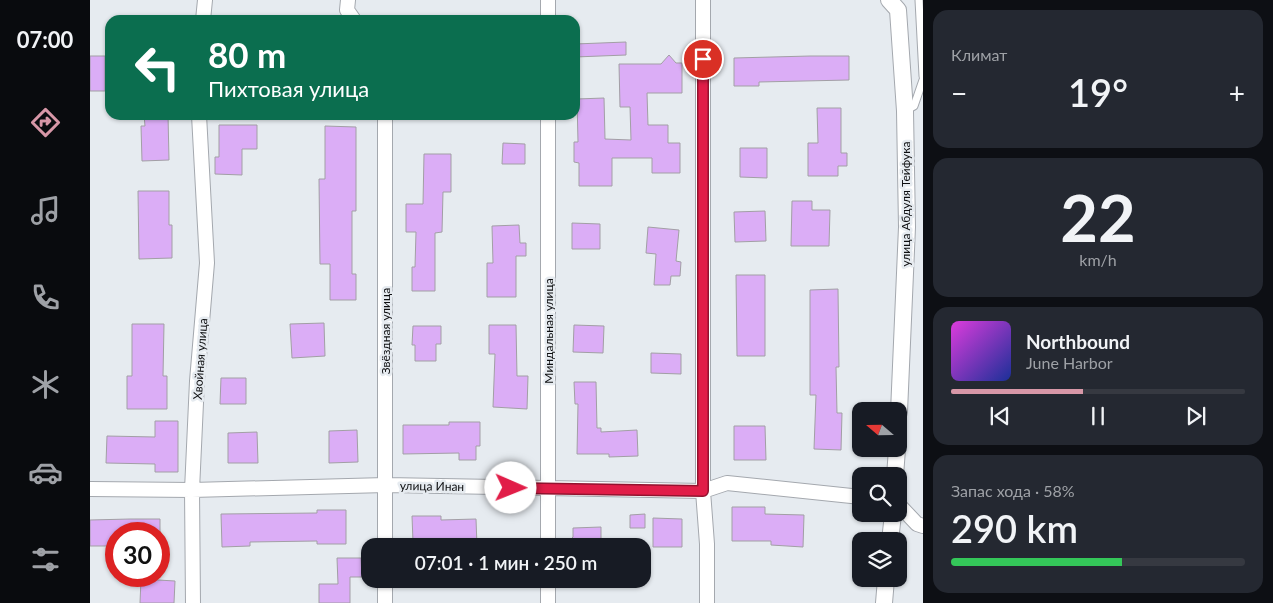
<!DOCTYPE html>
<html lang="ru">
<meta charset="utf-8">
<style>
body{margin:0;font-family:Lato,sans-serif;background:#242831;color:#f1f3f6;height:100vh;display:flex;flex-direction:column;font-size:19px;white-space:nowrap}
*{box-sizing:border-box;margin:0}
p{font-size:16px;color:#9ea1a6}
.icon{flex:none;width:28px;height:28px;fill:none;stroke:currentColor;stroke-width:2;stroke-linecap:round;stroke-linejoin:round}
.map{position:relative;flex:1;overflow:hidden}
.side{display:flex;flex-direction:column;gap:10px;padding:10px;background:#0d0f14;width:350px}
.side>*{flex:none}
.hud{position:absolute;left:15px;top:15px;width:475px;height:105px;border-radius:15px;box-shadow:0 1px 4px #0004;background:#0b6e4f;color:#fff;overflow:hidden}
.needle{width:32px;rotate:290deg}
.controls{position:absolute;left:762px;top:402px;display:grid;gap:10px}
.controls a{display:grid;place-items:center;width:55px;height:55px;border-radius:10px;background:#171b24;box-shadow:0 1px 4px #0004;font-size:25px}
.speed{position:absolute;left:15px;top:522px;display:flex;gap:10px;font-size:25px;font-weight:700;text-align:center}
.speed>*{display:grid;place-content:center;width:65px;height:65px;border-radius:50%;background:#171b24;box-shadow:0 1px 4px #0004;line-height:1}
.speed .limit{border:8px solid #d22;background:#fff;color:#111}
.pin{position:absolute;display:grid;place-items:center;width:42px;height:42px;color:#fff;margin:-21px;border:2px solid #fff;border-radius:50%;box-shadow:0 1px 5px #0007}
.me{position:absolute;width:55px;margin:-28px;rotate:91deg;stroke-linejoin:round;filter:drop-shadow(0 0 4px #0008)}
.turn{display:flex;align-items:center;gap:18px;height:105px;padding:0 20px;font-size:22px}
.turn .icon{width:65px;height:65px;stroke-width:2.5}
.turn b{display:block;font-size:35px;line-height:42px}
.big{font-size:38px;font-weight:600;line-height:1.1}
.side .widget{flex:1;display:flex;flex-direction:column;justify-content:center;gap:8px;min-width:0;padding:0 18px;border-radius:15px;background:#242831}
.side .dial{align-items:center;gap:0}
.dial b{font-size:65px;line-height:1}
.song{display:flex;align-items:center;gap:15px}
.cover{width:60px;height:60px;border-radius:8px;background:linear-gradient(135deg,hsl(300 70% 55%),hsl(230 70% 35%))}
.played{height:5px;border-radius:2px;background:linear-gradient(90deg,#d797a7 45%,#363941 45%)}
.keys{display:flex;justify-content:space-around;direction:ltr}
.heat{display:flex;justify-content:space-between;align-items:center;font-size:28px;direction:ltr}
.charge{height:8px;border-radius:4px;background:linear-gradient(90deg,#34c759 58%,#363941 0)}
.trip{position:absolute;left:271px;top:538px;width:290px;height:50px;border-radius:15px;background:#171b24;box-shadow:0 1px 4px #0004;font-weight:600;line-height:50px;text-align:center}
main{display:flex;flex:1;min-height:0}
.dock{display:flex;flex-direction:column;width:90px;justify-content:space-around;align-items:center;background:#090b0e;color:#9ea1a6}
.dock .icon{width:35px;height:35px}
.dock .active{color:#d797a7}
.dock b{font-size:22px;color:#f1f3f6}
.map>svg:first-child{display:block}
</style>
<main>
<nav class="dock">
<b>07:00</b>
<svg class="icon active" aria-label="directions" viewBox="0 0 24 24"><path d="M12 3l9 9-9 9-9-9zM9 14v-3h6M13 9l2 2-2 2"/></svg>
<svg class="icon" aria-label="music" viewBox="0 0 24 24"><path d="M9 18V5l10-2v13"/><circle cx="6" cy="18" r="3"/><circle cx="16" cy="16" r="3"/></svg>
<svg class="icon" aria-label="phone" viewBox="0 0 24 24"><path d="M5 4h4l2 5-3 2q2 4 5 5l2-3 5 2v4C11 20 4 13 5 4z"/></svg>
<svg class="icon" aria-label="climate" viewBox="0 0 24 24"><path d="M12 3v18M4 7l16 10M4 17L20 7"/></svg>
<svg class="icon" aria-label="car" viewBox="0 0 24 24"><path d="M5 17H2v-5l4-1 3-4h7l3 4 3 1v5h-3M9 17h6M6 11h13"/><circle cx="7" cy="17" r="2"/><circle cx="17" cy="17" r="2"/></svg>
<svg class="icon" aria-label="filters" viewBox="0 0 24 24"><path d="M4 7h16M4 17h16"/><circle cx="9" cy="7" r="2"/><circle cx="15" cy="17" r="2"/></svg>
</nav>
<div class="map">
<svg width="833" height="603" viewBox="0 0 833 603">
<rect width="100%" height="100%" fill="#e6ebf0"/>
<path fill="#dbadf6" stroke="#a29fa5" d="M 536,42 L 536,55 L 485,57 L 485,44 Z
M 579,55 L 586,63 L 592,63 L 592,93 L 557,93 L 558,125 L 578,125 L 578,143 L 590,143 L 590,173 L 562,173 L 562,158 L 522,158 L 522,186 L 489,186 L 489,163 L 484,162 L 484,142 L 488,142 L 487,99 L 514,98 L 515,139 L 541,140 L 540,107 L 530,107 L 529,64 L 571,64 Z
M 0,56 L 15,56 L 15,91 L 0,91 Z
M 720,56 L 759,56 L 759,80 L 669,82 L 669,86 L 644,86 L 644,58 Z
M 727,108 L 751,108 L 751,153 L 757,153 L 757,166 L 748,166 L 748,176 L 718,176 L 718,143 L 728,143 Z
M 54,115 L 78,115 L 79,160 L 52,161 L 51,126 L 55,126 Z
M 129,125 L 167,125 L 167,149 L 152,149 L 152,175 L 125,174 L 125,157 L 129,157 Z
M 235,126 L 266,127 L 266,211 L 262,211 L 262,274 L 266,274 L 266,300 L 240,300 L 240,264 L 230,264 L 229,179 L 235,179 Z
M 413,143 L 435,144 L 435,164 L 412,164 Z
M 650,148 L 677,148 L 677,178 L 650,177 Z
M 334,154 L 361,154 L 361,192 L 353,192 L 352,232 L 345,233 L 345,291 L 322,291 L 322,267 L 325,267 L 326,232 L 316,232 L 316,204 L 333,204 Z
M 48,191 L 79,191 L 79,225 L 82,225 L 82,258 L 49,259 Z
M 702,201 L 722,201 L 722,210 L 740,210 L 739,246 L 701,246 Z
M 675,211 L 676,241 L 645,242 L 644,212 Z
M 482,223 L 510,224 L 510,249 L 482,249 Z
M 429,225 L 430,243 L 436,243 L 436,256 L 426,256 L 426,297 L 397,297 L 397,263 L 403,263 L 402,226 Z
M 558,227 L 589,230 L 586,261 L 591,262 L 590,276 L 581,276 L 580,285 L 564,285 L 566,254 L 556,253 Z
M 646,275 L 675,275 L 675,356 L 647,356 Z
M 748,289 L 749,367 L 746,367 L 747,413 L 752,413 L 751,450 L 724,449 L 726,395 L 720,395 L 720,290 Z
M 234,323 L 235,356 L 202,358 L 200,324 Z
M 42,324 L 74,324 L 73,376 L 77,376 L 77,409 L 37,409 L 37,376 L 42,376 Z
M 399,325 L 426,325 L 427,376 L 438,376 L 437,409 L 403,407 L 405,354 L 399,354 Z
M 484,325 L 514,326 L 513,353 L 483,352 Z
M 323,326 L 351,326 L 351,344 L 346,344 L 346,361 L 325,361 L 325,345 L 322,345 Z
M 561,353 L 591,354 L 591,374 L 561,373 Z
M 131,378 L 156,378 L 156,404 L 130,404 Z
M 484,382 L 506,382 L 507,428 L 511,428 L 511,432 L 547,430 L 548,456 L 519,457 L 519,454 L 487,454 L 488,404 L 485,404 Z
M 65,421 L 88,421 L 88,472 L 65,472 L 65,464 L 16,463 L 17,436 L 65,437 Z
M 359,422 L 390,422 L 390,446 L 386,446 L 386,460 L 369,460 L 369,453 L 313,454 L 313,425 L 359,425 Z
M 644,426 L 675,426 L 676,460 L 644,460 Z
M 267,430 L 268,462 L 239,463 L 239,431 Z
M 167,432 L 168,463 L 138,463 L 138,433 Z
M 642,507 L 675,507 L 675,514 L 714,515 L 713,547 L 681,545 L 681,541 L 642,541 Z
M 227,510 L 256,510 L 256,544 L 227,544 L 227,541 L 160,542 L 160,546 L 132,547 L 131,514 L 227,513 Z
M 555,514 L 555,528 L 540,528 L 540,515 Z
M 322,516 L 351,516 L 351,520 L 386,519 L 387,546 L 356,546 L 356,542 L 323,542 Z
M 563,518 L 592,519 L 592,547 L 563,547 Z
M 40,519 L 70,519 L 70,534 L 26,534 L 26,546 L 0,546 L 0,520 Z
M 511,527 L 511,546 L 475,546 L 483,537 L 483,528 Z
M 247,558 L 271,558 L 272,577 L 260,577 L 260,603 L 229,603 L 229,584 L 248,584 Z
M 51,579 L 85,581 L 84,603 L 50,603 Z"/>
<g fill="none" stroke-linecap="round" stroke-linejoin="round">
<g stroke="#a4a8ae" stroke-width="9">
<path id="service" d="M 829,0 L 833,76
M 815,111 L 824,106 L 833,80"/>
</g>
<g stroke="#a4a8ae" stroke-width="16">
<path id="minor" d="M 258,0 L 257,10 L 264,20
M 613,0 L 613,491 L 617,544 L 617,603
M 113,20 L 115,0
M 458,20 L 458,0
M 295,115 L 295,546
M 0,489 L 102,490 L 296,485 L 613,491 L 637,483 L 771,497
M 809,505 L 827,524 L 833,526
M 458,546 L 458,115
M 458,579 L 458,603
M 103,603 L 102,490 L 107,381 L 117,263 L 109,115
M 295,603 L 295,579"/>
</g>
<g stroke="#a4a8ae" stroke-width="18">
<path id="tertiary" d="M 799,0 L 808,10 L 815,111 L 817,227 L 809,412
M 805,476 L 807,449
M 800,541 L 803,514
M 794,603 L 796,579"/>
</g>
<use href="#service" stroke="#fff" stroke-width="7"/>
<use href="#minor" stroke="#fff" stroke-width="14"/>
<use href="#tertiary" stroke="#fff" stroke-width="16"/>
</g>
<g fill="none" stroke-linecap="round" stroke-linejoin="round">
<g stroke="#92132f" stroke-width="12">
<path id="route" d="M 421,488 L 613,491 L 613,59"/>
</g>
<use href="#route" stroke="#e11d48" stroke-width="9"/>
</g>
<g text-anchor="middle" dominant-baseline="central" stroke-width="5" stroke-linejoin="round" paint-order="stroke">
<g font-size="12" fill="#0d0e10" stroke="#e6ebf0">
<text transform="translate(815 204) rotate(-90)">улица Абдуля Тейфука</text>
<text transform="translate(295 331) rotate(-90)">Звёздная улица</text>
<text transform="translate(458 331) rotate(-90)">Миндальная улица</text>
<text transform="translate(110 359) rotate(-86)">Хвойная улица</text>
<text transform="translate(342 486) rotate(1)">улица Инан</text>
</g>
</g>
</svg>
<div class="controls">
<a><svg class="needle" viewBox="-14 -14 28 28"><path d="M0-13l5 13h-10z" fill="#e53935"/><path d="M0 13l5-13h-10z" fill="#9ea1a6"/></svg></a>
<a><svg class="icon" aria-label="search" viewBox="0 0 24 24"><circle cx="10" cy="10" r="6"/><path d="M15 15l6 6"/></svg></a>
<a><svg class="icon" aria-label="layers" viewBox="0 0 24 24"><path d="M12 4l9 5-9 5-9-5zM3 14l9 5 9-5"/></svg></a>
</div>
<div class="speed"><div class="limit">30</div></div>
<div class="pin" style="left:613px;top:59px;background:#d93025"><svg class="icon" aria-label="arrive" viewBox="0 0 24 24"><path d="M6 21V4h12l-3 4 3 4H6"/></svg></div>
<svg class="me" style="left:421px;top:488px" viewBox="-20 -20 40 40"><circle r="19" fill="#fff"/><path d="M0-13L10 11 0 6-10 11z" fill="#e11d48"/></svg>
<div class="trip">07:01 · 1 мин · 250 m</div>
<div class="hud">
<div class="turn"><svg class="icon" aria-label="left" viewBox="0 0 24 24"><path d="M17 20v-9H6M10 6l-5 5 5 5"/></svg><div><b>80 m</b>Пихтовая улица</div></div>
</div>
</div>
<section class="side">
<div class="widget"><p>Климат</p>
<div class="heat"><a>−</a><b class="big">19°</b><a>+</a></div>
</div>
<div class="widget dial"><b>22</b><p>km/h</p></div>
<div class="widget">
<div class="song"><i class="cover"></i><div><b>Northbound</b><p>June Harbor</p></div></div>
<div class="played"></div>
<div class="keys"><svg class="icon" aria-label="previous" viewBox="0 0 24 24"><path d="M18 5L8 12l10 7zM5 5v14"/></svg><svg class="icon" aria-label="pause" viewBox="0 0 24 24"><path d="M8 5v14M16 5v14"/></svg><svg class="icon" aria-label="next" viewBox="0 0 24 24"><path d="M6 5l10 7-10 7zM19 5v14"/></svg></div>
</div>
<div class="widget"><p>Запас хода · 58%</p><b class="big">290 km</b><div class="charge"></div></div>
</section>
</main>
